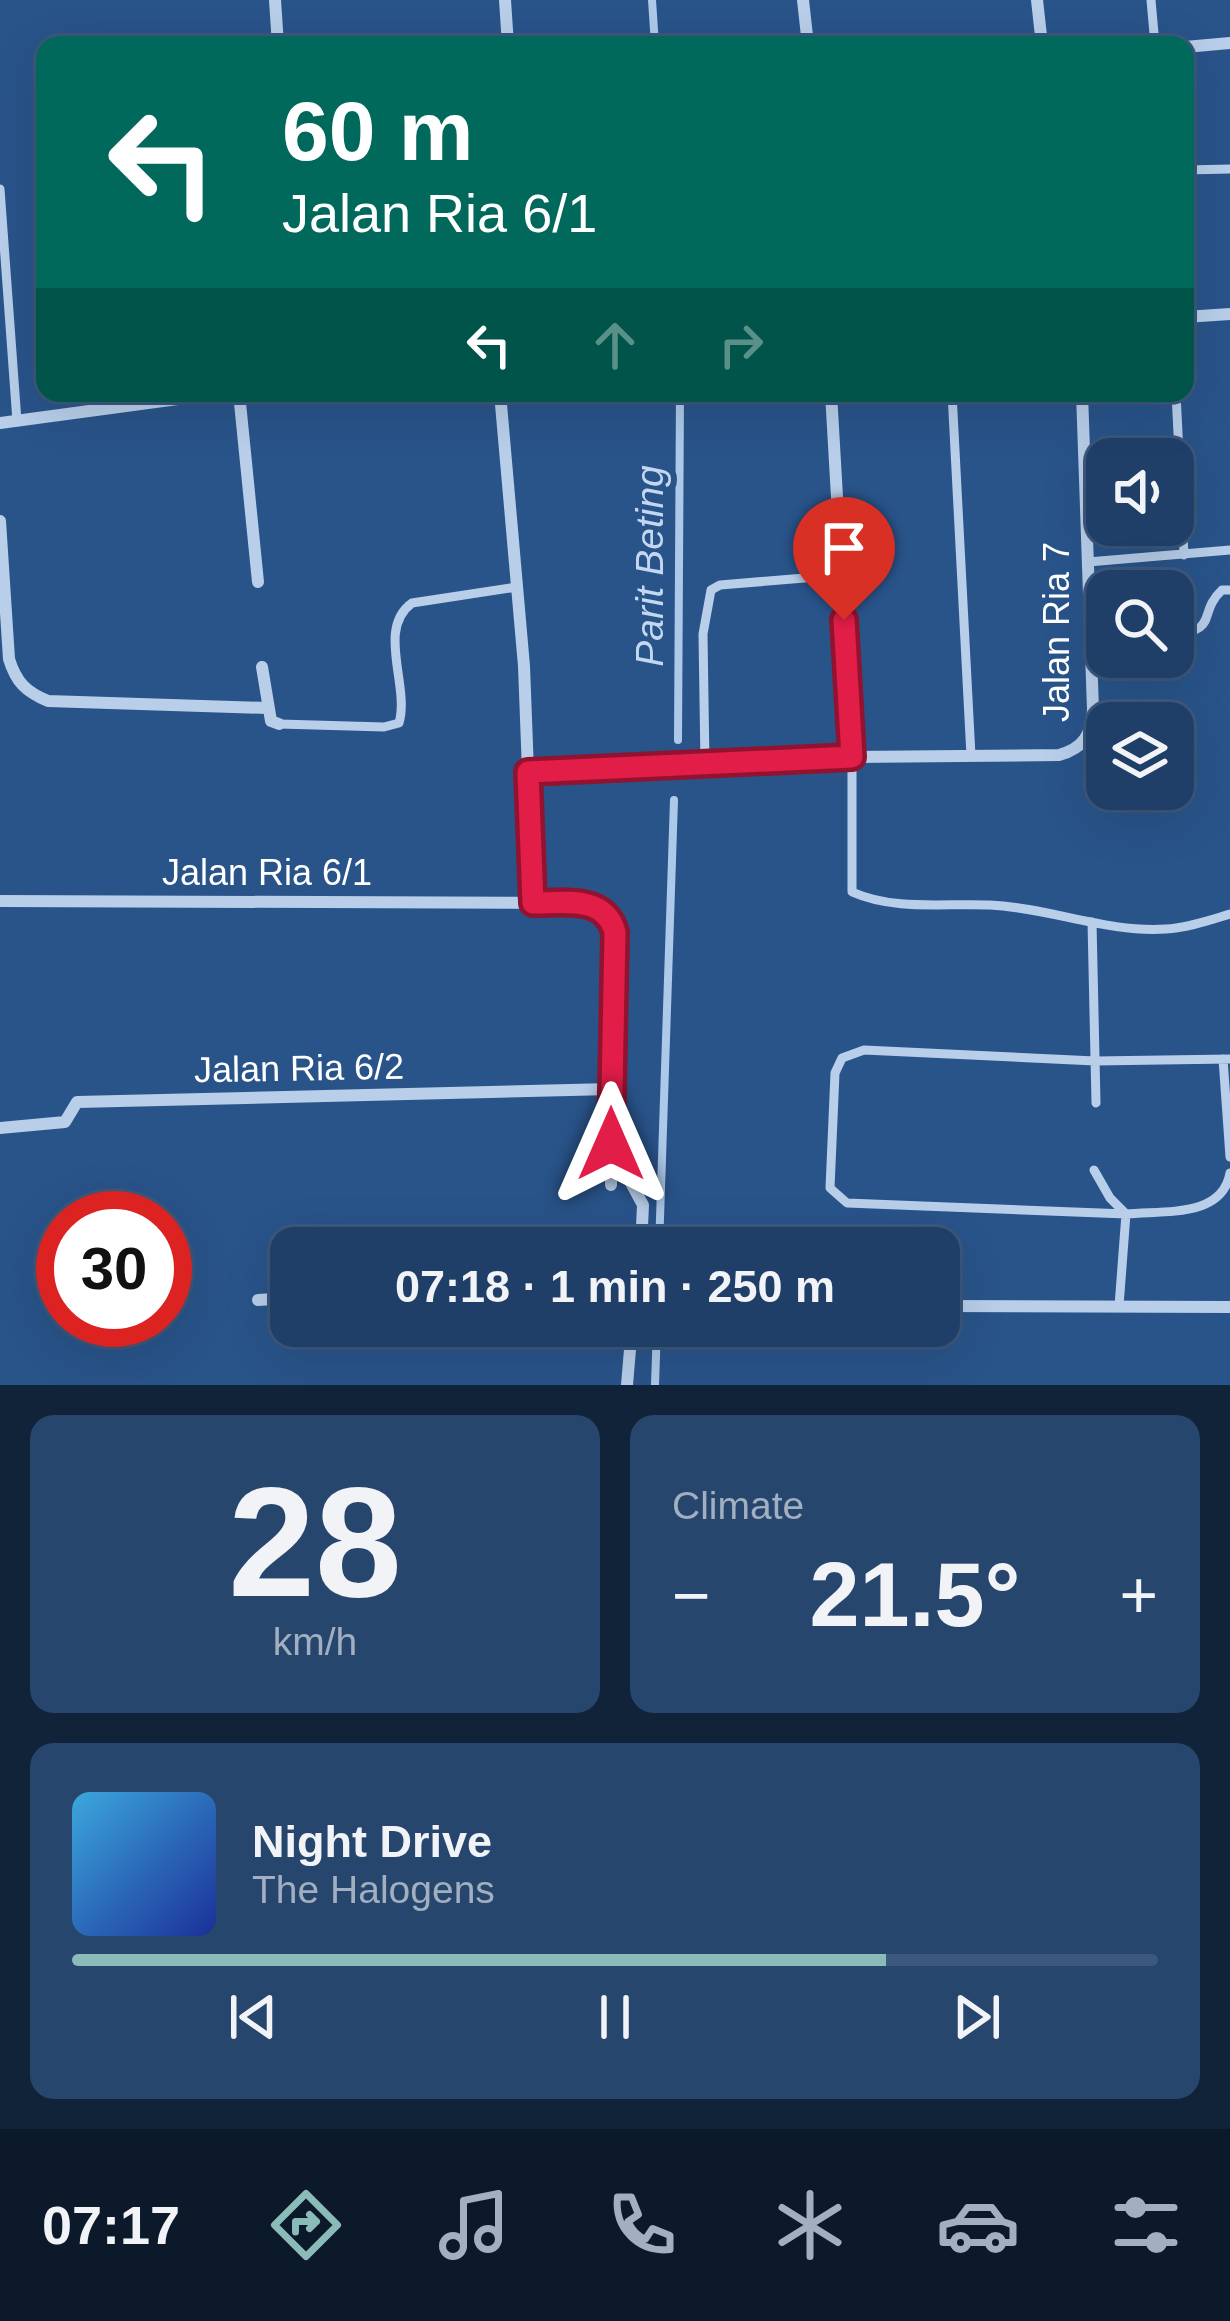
<!DOCTYPE html>
<meta charset="utf-8">
<style>
body{margin:0;font-family:Arial,sans-serif;background:#27466e;color:#f1f3f6;height:100vh;display:flex;flex-direction:column;font-size:45px;white-space:nowrap}
*{box-sizing:border-box;margin:0}
p{font-size:39px;color:#a1afc0}
.icon{flex:none;width:66px;height:66px;fill:none;stroke:currentColor;stroke-width:2;stroke-linecap:round;stroke-linejoin:round}
.map{position:relative;height:1385px;overflow:hidden}
.sheet{display:flex;flex-direction:column;gap:30px;padding:30px;background:#112339;flex:1}
.sheet>*{flex:none}
.top-card{position:absolute;left:36px;top:36px;width:1158px;height:366px;border-radius:24px;box-shadow:0 12px 48px #0002,0 0 0 3px #3c587c;background:#00695c;color:#fff;overflow:hidden}
.tools{position:absolute;left:1086px;top:438px;display:grid;gap:24px}
.tools a{display:grid;place-items:center;width:108px;height:108px;border-radius:24px;background:#1f3f68;box-shadow:0 12px 48px #0002,0 0 0 3px #3c587c;font-size:60px}
.speed{position:absolute;left:36px;top:1191px;display:flex;gap:24px;font-size:60px;font-weight:700;text-align:center}
.speed>*{display:grid;place-content:center;width:156px;height:156px;border-radius:50%;background:#1f3f68;box-shadow:0 12px 48px #0002,0 0 0 3px #3c587c;line-height:1}
.speed .limit{border:18px solid #d22;background:#fff;color:#111}
.pin{position:absolute;display:grid;place-items:center;width:102px;height:102px;color:#fff;margin:-123px -51px;border-radius:50% 50% 50% 0;rotate:-45deg;box-shadow:0 0 12px #0007}
.pin .icon{rotate:45deg}
.me{position:absolute;width:132px;margin:-66px;rotate:0deg;stroke-linejoin:round;filter:drop-shadow(0 0 9px #0008)}
.turn{display:flex;align-items:center;gap:42px;height:252px;padding:0 48px;font-size:54px}
.turn .icon{width:156px;height:156px;stroke-width:2.5}
.turn b{display:block;font-size:84px;line-height:102px}
.lanes{display:flex;align-items:center;height:114px;padding:0 48px;background:#0003;justify-content:center;gap:60px;direction:ltr}
.lanes .off{opacity:.35}
.big{font-size:90px;font-weight:700;line-height:1.1}
.sheet .widget{flex:1;display:flex;flex-direction:column;justify-content:center;gap:18px;min-width:0;padding:0 42px;border-radius:24px;background:#27466e}
.sheet .dial{align-items:center;gap:0}
.dial b{font-size:156px;line-height:1}
.song{display:flex;align-items:center;gap:36px}
.cover{width:144px;height:144px;border-radius:18px;background:linear-gradient(135deg,hsl(200 70% 55%),hsl(230 70% 35%))}
.played{height:12px;border-radius:6px;background:linear-gradient(90deg,#8bbbb9 75%,#3c587c 75%)}
.keys{display:flex;justify-content:space-around;direction:ltr}
.heat{display:flex;justify-content:space-between;align-items:center;font-size:66px;direction:ltr}
.sheet .tiles{flex:1;display:grid;gap:30px;grid-template-columns:1fr 1fr}
.widget:last-child{grid-column:span 2}
.trip{position:absolute;left:270px;top:1227px;width:690px;height:120px;border-radius:24px;background:#1f3f68;box-shadow:0 12px 48px #0002,0 0 0 3px #3c587c;font-weight:700;line-height:120px;text-align:center}
.dock{display:flex;height:192px;justify-content:space-around;align-items:center;background:#0c192a;color:#a1afc0}
.dock .icon{width:84px;height:84px}
.dock .current{color:#8bbbb9}
.dock b{font-size:54px;color:#f1f3f6}
.map>svg:first-child{display:block}
</style>
<div class="map">
<svg width="1230" height="1385" viewBox="0 0 1230 1385">
<rect width="100%" height="100%" fill="#29548a"/>
<g fill="none" stroke-linecap="round" stroke-linejoin="round">
<path stroke="#acc9e9" stroke-width="8" d="M 652,0 L 655,45
M 678,740 L 680,393
M 659,1248 L 674,800
M 655,1385 L 657,1326"/>
<path stroke="#b8cee9" stroke-width="9" d="M 1151,0 L 1155,45
M 1185,170 L 1230,169
M 0,189 L 17,421
M 952,393 L 971,756
M 1176,393 L 1184,555
M 1088,562 L 1230,550
M 1173,634 C 1220,631 1197,613 1222,590 L 1230,590
M 279,724 L 384,727 L 399,723 C 410,686 376,629 412,603 L 517,587
M 852,757 L 852,892 C 895,911 944,903 990,905 C 1050,908 1107,933 1166,929 C 1187,928 1210,920 1230,914
M 705,765 L 703,634 L 711,590 L 720,585 L 841,575
M 1092,922 L 1096,1103
M 1223,1059 L 1230,1157
M 1094,1170 L 1110,1198 L 1126,1214 C 1161,1210 1222,1219 1230,1173
M 1119,1306 L 1126,1214 L 847,1203 L 830,1188 L 835,1073 L 842,1058 L 864,1050 L 1095,1061 L 1230,1059"/>
<path stroke="#b8cee9" stroke-width="12" d="M 275,0 L 278,45
M 505,0 L 508,45
M 803,0 L 808,45
M 1037,0 L 1042,45
M 1185,47 L 1230,43
M 1185,317 L 1230,314
M 239,393 L 258,582
M 500,393 L 524,666 L 533,903
M 831,393 L 852,757
M 0,423 L 222,393
M 0,521 L 9,659 C 16,682 26,692 48,701 L 266,708
M 262,667 L 271,721 L 279,724
M 528,772 L 852,757 L 1059,755 C 1084,748 1091,735 1093,710 L 1082,393
M 0,901 L 582,903 C 601,909 610,912 615,932 L 611,1185
M 0,1128 L 65,1122 L 77,1102 L 611,1089
M 611,1146 L 643,1205 L 641,1248
M 258,1300 L 291,1298
M 939,1306 L 1230,1307
M 627,1385 L 632,1326"/>
</g>
<g fill="none" stroke-linecap="round" stroke-linejoin="round">
<g stroke="#92132f" stroke-width="30">
<path id="route" d="M 611,1144 L 615,932 C 605,895 564,903 533,903 L 528,772 L 852,757 L 844,620"/>
</g>
<use href="#route" stroke="#e11d48" stroke-width="21"/>
</g>
<g text-anchor="middle" dominant-baseline="central" stroke-width="12" stroke-linejoin="round" paint-order="stroke">
<g font-size="36" fill="#fff" stroke="#29548a">
<text transform="translate(1056 632) rotate(-90)">Jalan Ria 7</text>
<text x="267" y="872">Jalan Ria 6/1</text>
<text transform="translate(299 1068) rotate(-1)">Jalan Ria 6/2</text>
</g>
<g font-size="39" font-style="italic" fill="#c3d8f0" stroke="#29548a">
<text transform="translate(649 566) rotate(-90)">Parit Beting</text>
</g>
</g>
</svg>
<div class="tools">
<a><svg class="icon" aria-label="sound" viewBox="0 0 24 24"><path d="M4 9h4l5-4v14l-5-4H4zM17 9q2 3 0 6"/></svg></a>
<a><svg class="icon" aria-label="search" viewBox="0 0 24 24"><circle cx="10" cy="10" r="6"/><path d="M15 15l6 6"/></svg></a>
<a><svg class="icon" aria-label="layers" viewBox="0 0 24 24"><path d="M12 4l9 5-9 5-9-5zM3 14l9 5 9-5"/></svg></a>
</div>
<div class="speed"><div class="limit">30</div></div>
<div class="pin" style="left:844px;top:620px;background:#d93025"><svg class="icon" aria-label="arrive" viewBox="0 0 24 24"><path d="M6 21V4h12l-3 4 3 4H6"/></svg></div>
<svg class="me" style="left:611px;top:1144px" viewBox="-20 -20 40 40"><path d="M0-17L14 15 0 8-14 15z" fill="#e11d48" stroke="#fff" stroke-width="4"/></svg>
<div class="trip">07:18 · 1 min · 250 m</div>
<div class="top-card">
<div class="turn"><svg class="icon" aria-label="left" viewBox="0 0 24 24"><path d="M17 20v-9H6M10 6l-5 5 5 5"/></svg><div><b>60 m</b>Jalan Ria 6/1</div></div>
<div class="lanes"><svg class="icon" aria-label="left" viewBox="0 0 24 24"><path d="M17 20v-9H6M10 6l-5 5 5 5"/></svg><svg class="icon off" aria-label="ahead" viewBox="0 0 24 24"><path d="M12 20V5M6 11l6-6 6 6"/></svg><svg class="icon off" aria-label="right" viewBox="0 0 24 24"><path d="M7 20v-9h11M14 6l5 5-5 5"/></svg></div>
</div>
</div>
<section class="sheet">
<div class="tiles">
<div class="widget dial"><b>28</b><p>km/h</p></div>
<div class="widget"><p>Climate</p>
<div class="heat"><a>−</a><b class="big">21.5°</b><a>+</a></div>
</div>
<div class="widget">
<div class="song"><i class="cover"></i><div><b>Night Drive</b><p>The Halogens</p></div></div>
<div class="played"></div>
<div class="keys"><svg class="icon" aria-label="previous" viewBox="0 0 24 24"><path d="M18 5L8 12l10 7zM5 5v14"/></svg><svg class="icon" aria-label="pause" viewBox="0 0 24 24"><path d="M8 5v14M16 5v14"/></svg><svg class="icon" aria-label="next" viewBox="0 0 24 24"><path d="M6 5l10 7-10 7zM19 5v14"/></svg></div>
</div>
</div>
</section>
<nav class="dock">
<b>07:17</b>
<svg class="icon current" aria-label="directions" viewBox="0 0 24 24"><path d="M12 3l9 9-9 9-9-9zM9 14v-3h6M13 9l2 2-2 2"/></svg>
<svg class="icon" aria-label="music" viewBox="0 0 24 24"><path d="M9 18V5l10-2v13"/><circle cx="6" cy="18" r="3"/><circle cx="16" cy="16" r="3"/></svg>
<svg class="icon" aria-label="phone" viewBox="0 0 24 24"><path d="M5 4h4l2 5-3 2q2 4 5 5l2-3 5 2v4C11 20 4 13 5 4z"/></svg>
<svg class="icon" aria-label="climate" viewBox="0 0 24 24"><path d="M12 3v18M4 7l16 10M4 17L20 7"/></svg>
<svg class="icon" aria-label="car" viewBox="0 0 24 24"><path d="M5 17H2v-5l4-1 3-4h7l3 4 3 1v5h-3M9 17h6M6 11h13"/><circle cx="7" cy="17" r="2"/><circle cx="17" cy="17" r="2"/></svg>
<svg class="icon" aria-label="filters" viewBox="0 0 24 24"><path d="M4 7h16M4 17h16"/><circle cx="9" cy="7" r="2"/><circle cx="15" cy="17" r="2"/></svg>
</nav>
